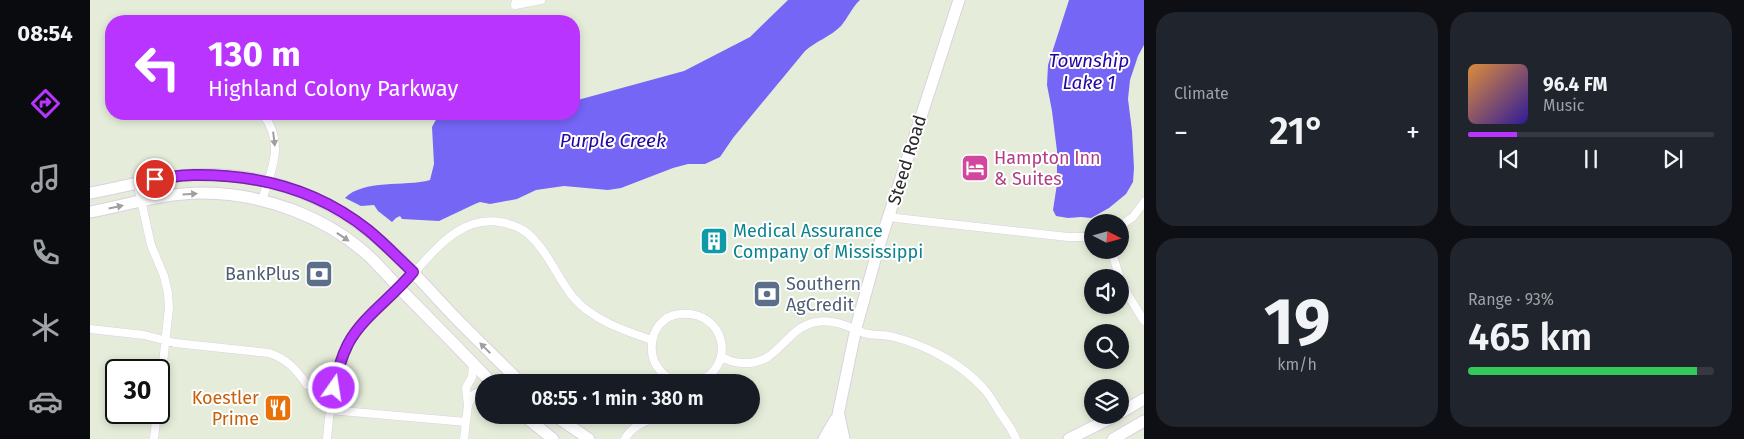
<!DOCTYPE html>
<meta charset="utf-8">
<style>
body{margin:0;font-family:"Fira Sans",sans-serif;background:#20242c;color:#f1f3f6;height:100vh;display:flex;flex-direction:column;font-size:19px;white-space:nowrap}
*{box-sizing:border-box;margin:0}
p{font-size:16px;color:#9ea1a6}
.icon{flex:none;width:28px;height:28px;fill:none;stroke:currentColor;stroke-width:2;stroke-linecap:round;stroke-linejoin:round}
.map{position:relative;flex:1;overflow:hidden}
.side{display:flex;flex-direction:column;gap:12px;padding:12px;background:#0d0f14;width:600px}
.side>*{flex:none}
.hud{position:absolute;left:15px;top:15px;width:475px;height:105px;border-radius:20px;box-shadow:0 2px 8px #0003;background:#b935ff;color:#fff;overflow:hidden}
.needle{width:32px;rotate:96deg}
.buttons{position:absolute;left:994px;top:214px;display:grid;gap:10px}
.buttons a{display:grid;place-items:center;width:45px;height:45px;border-radius:50%;background:#171b24;box-shadow:0 2px 8px #0003;font-size:25px}
.speed{position:absolute;left:15px;top:359px;display:flex;gap:10px;font-size:25px;font-weight:700;text-align:center}
.speed>*{display:grid;place-content:center;width:65px;height:65px;border-radius:50%;background:#171b24;box-shadow:0 2px 8px #0003;line-height:1}
.speed .limit{border:2px solid #111;border-radius:8px;background:#fff;color:#111}
.pin{position:absolute;display:grid;place-items:center;width:42px;height:42px;color:#fff;margin:-21px;border:2px solid #fff;border-radius:50%;box-shadow:0 1px 5px #0007}
.me{position:absolute;width:55px;margin:-28px;rotate:13deg;stroke-linejoin:round;filter:drop-shadow(0 0 4px #0008)}
.turn{display:flex;align-items:center;gap:18px;height:105px;padding:0 20px;font-size:22px}
.turn .icon{width:65px;height:65px;stroke-width:2.5}
.turn b{display:block;font-size:35px;line-height:42px}
.big{font-size:38px;font-weight:600;line-height:1.1}
.side .card{flex:1;display:flex;flex-direction:column;justify-content:center;gap:8px;min-width:0;padding:0 18px;border-radius:20px;background:#20242c}
.side .dial{align-items:center;gap:0}
.dial b{font-size:65px;line-height:1}
.song{display:flex;align-items:center;gap:15px}
.cover{width:60px;height:60px;border-radius:8px;background:linear-gradient(135deg,hsl(30 70% 55%),hsl(250 70% 35%))}
.played{height:5px;border-radius:2px;background:linear-gradient(90deg,#b935ff 20%,#363941 20%)}
.keys{display:flex;justify-content:space-around;direction:ltr}
.heat{display:flex;justify-content:space-between;align-items:center;font-size:28px;direction:ltr}
.charge{height:8px;border-radius:4px;background:linear-gradient(90deg,#34c759 93%,#363941 0)}
.side .tiles{flex:1;display:grid;gap:12px;grid-template-columns:repeat(2,1fr)}
.trip{position:absolute;left:385px;top:374px;width:285px;height:50px;border-radius:25px;background:#171b24;box-shadow:0 2px 8px #0003;font-weight:600;line-height:50px;text-align:center}
main{display:flex;flex:1;min-height:0}
.tabs{display:flex;flex-direction:column;width:90px;justify-content:space-around;align-items:center;background:#090b0e;color:#9ea1a6}
.tabs .icon{width:35px;height:35px}
.tabs .on{color:#b935ff}
.tabs b{font-size:22px;color:#f1f3f6}
.map>svg:first-child{display:block}
</style>
<main>
<nav class="tabs">
<b>08:54</b>
<svg class="icon on" aria-label="directions" viewBox="0 0 24 24"><path d="M12 3l9 9-9 9-9-9zM9 14v-3h6M13 9l2 2-2 2"/></svg>
<svg class="icon" aria-label="music" viewBox="0 0 24 24"><path d="M9 18V5l10-2v13"/><circle cx="6" cy="18" r="3"/><circle cx="16" cy="16" r="3"/></svg>
<svg class="icon" aria-label="phone" viewBox="0 0 24 24"><path d="M5 4h4l2 5-3 2q2 4 5 5l2-3 5 2v4C11 20 4 13 5 4z"/></svg>
<svg class="icon" aria-label="climate" viewBox="0 0 24 24"><path d="M12 3v18M4 7l16 10M4 17L20 7"/></svg>
<svg class="icon" aria-label="car" viewBox="0 0 24 24"><path d="M5 17H2v-5l4-1 3-4h7l3 4 3 1v5h-3M9 17h6M6 11h13"/><circle cx="7" cy="17" r="2"/><circle cx="17" cy="17" r="2"/></svg>
</nav>
<div class="map">
<svg width="1054" height="439" viewBox="0 0 1054 439">
<rect width="100%" height="100%" fill="#e5edda"/>
<path fill="#7566f6" d="M 698,0 L 770,0 C 762,7 758,18 751,26 C 740,37 726,41 715,51 L 643,138 L 630,157 L 615,164 L 598,164 L 583,168 L 531,188 L 518,190 L 474,186 L 446,190 L 427,199 L 400,204 L 390,202 L 385,204 L 349,221 L 312,219 L 310,216 L 306,218 L 302,222 L 288,211 L 284,205 L 271,206 L 255,198 C 273,179 315,187 340,180 L 344,164 L 342,127 L 348,116 L 369,114 L 484,114 L 484,101 L 594,71 L 660,37 Z
M 979,0 L 1054,0 L 1054,45 L 1048,56 L 1040,80 L 1038,99 L 1042,131 L 1044,168 L 1043,182 L 1036,194 L 1019,208 L 1001,218 L 991,217 L 978,218 L 966,216 L 963,210 L 967,184 L 967,151 L 962,111 L 957,85 L 958,65 Z"/>
<g fill="none" stroke-linecap="round" stroke-linejoin="round">
<g stroke="#dccfe3" stroke-width="9">
<path id="street" d="M 426,0 L 425,5 L 451,0
M 47,182 L 61,245 L 74,276 L 78,293 L 79,308 L 69,399
M 172,200 C 182,169 195,143 173,114
M 799,215 L 806,218 L 978,237 L 1002,237
M 1030,226 L 1043,217 L 1054,202
M 1021,250 L 1030,278
M 1030,278 L 1038,295 L 1054,321
M 0,329 L 54,335 L 85,343 L 179,353 C 197,359 207,370 217,385 L 244,388
M 631,356 C 638,361 645,363 653,363 C 690,365 694,328 726,322 C 744,319 759,327 774,333 C 783,336 795,334 804,337 C 835,345 871,363 893,388 C 900,395 905,405 910,413 C 916,421 922,429 926,439
M 589,382 C 550,372 555,317 590,314 C 636,309 648,369 606,382
M 378,405 L 383,395 L 394,388
M 240,410 L 376,422
M 64,439 L 67,412
M 237,439 C 240,402 245,365 265,333 C 278,317 294,305 308,290 C 338,261 366,211 415,223 C 430,227 437,231 447,243 C 461,259 469,280 483,297 C 502,320 535,331 562,340
M 374,439 L 378,405 L 376,388 L 382,377 L 383,364
M 535,439 C 542,425 555,423 567,415"/>
</g>
<g stroke="#dccfe3" stroke-width="13">
<path id="secondary" d="M 0,193 C 34,187 66,177 100,175 C 164,171 227,191 277,230 C 307,253 332,282 358,310 C 381,334 406,358 430,382
M 0,212 C 37,205 74,193 112,193 C 173,193 238,217 282,259 C 294,271 304,283 316,295 C 345,324 373,353 401,382
M 1030,413 L 1054,399
M 433,415 L 463,439
M 464,415 L 499,439
M 749,416 L 754,439
M 734,439 L 745,420
M 743,439 L 766,328 L 788,249 L 869,0
M 979,439 L 1027,415
M 1023,439 L 1054,421"/>
</g>
<use href="#street" stroke="#fff" stroke-width="8"/>
<use href="#secondary" stroke="#fff" stroke-width="11"/>
</g>
<defs><path id="oneway-solid" d="M-6-.8H1V-3.2L6.5 0L1 3.2V.8H-6Z" transform="scale(1.25)"/></defs>
<g fill="#9f9f9f">
<use href="#oneway-solid" transform="translate(184 139) rotate(83)"/>
<use href="#oneway-solid" transform="translate(100 194) rotate(-4)"/>
<use href="#oneway-solid" transform="translate(26 207) rotate(-12)"/>
<use href="#oneway-solid" transform="translate(253 237) rotate(34)"/>
<use href="#oneway-solid" transform="translate(395 348) rotate(-135)"/>
</g>
<g fill="none" stroke-linecap="round" stroke-linejoin="round">
<g stroke="#7822a6" stroke-width="12">
<path id="route" d="M 65,179 C 77,178 90,175 103,175 C 167,174 228,190 278,230 C 294,243 308,258 323,272 C 303,297 273,316 258,344 C 251,358 247,373 244,388"/>
</g>
<use href="#route" stroke="#b935ff" stroke-width="9"/>
</g>
<defs>
<g id="hotel-square" transform="scale(1.4375)"><rect x="-9" y="-9" width="18" height="18" rx="4" fill="#d1479c" stroke="#fff"/><path d="M-6-4.5h1.5V1H6V5H4.5V3h-9V5H-6ZM-4 0a1.8 1.8 0 1 1 3.6 0ZM.5 0V-2.5h3Q6-2.5 6 0Z" fill="#fff"/></g>
<g id="building-square" transform="scale(1.4375)"><rect x="-9" y="-9" width="18" height="18" rx="4" fill="#0f9aa8" stroke="#fff"/><path d="M-4-6H4V6H1V3H-1V6H-4ZM-2.5-4.3h1.7v1.8h-1.7ZM.8-4.3h1.7v1.8H.8ZM-2.5-1h1.7V.8h-1.7ZM.8-1h1.7V.8H.8Z" fill="#fff"/></g>
<g id="bank-square" transform="scale(1.4375)"><rect x="-9" y="-9" width="18" height="18" rx="4" fill="#5c6f8a" stroke="#fff"/><path d="M-6-4H6V4H-6ZM0-2.3a2.3 2.3 0 1 0 0 4.6a2.3 2.3 0 1 0 0-4.6Z" fill="#fff"/></g>
<g id="restaurant-square" transform="scale(1.4375)"><rect x="-9" y="-9" width="18" height="18" rx="4" fill="#e8710a" stroke="#fff"/><path d="M-5-6h1v4h1v-4h1v4h1v-4h1v5L-1.5 .5V6h-2V.5L-5-1ZM5-6V6H3V1.5H1.5Q1.5-4 5-6Z" fill="#fff"/></g>
</defs>
<g fill-rule="evenodd">
<use href="#hotel-square" x="885" y="168"/>
<use href="#building-square" x="624" y="241"/>
<use href="#bank-square" x="229" y="274"/>
<use href="#bank-square" x="677" y="294"/>
<use href="#restaurant-square" x="188" y="408"/>
</g>
<g text-anchor="middle" dominant-baseline="central" stroke-width="4" stroke-linejoin="round" paint-order="stroke">
<g font-size="18" fill="#b23c85" stroke="#fff" text-anchor="start">
<text x="904" y="158">Hampton Inn<tspan x="904" dy="21">&amp; Suites</tspan></text>
</g>
<g font-size="18" fill="#292929" stroke="#fff">
<text transform="translate(817 160) rotate(-73)">Steed Road</text>
</g>
<g font-size="18" fill="#0d838f" stroke="#fff" text-anchor="start">
<text x="643" y="231">Medical Assurance<tspan x="643" dy="21">Company of Mississippi</tspan></text>
</g>
<g font-size="18" fill="#4e5e75" stroke="#fff" text-anchor="end">
<text x="210" y="274">BankPlus</text>
<text x="696" y="284" text-anchor="start">Southern<tspan x="696" dy="21">AgCredit</tspan></text>
</g>
<g font-size="18" fill="#c56008" stroke="#fff" text-anchor="end">
<text x="169" y="398">Koestler<tspan x="169" dy="21">Prime</tspan></text>
</g>
<g font-size="19" font-style="italic" fill="#2205a2" stroke="#fff">
<text x="999" y="60">Township<tspan x="999" dy="22">Lake 1</tspan></text>
<text x="523" y="140">Purple Creek</text>
</g>
</g>
</svg>
<div class="buttons">
<a><svg class="needle" viewBox="-14 -14 28 28"><path d="M0-13l5 13h-10z" fill="#e53935"/><path d="M0 13l5-13h-10z" fill="#9ea1a6"/></svg></a>
<a><svg class="icon" aria-label="sound" viewBox="0 0 24 24"><path d="M4 9h4l5-4v14l-5-4H4zM17 9q2 3 0 6"/></svg></a>
<a><svg class="icon" aria-label="search" viewBox="0 0 24 24"><circle cx="10" cy="10" r="6"/><path d="M15 15l6 6"/></svg></a>
<a><svg class="icon" aria-label="layers" viewBox="0 0 24 24"><path d="M12 4l9 5-9 5-9-5zM3 14l9 5 9-5"/></svg></a>
</div>
<div class="speed"><div class="limit">30</div></div>
<div class="pin" style="left:65px;top:179px;background:#d93025"><svg class="icon" aria-label="arrive" viewBox="0 0 24 24"><path d="M6 21V4h12l-3 4 3 4H6"/></svg></div>
<svg class="me" style="left:244px;top:388px" viewBox="-20 -20 40 40"><circle r="17" fill="#b935ff" stroke="#fff" stroke-width="3"/><path d="M0-11L8 9 0 5-8 9z" fill="#fff"/></svg>
<div class="trip">08:55 · 1 min · 380 m</div>
<div class="hud">
<div class="turn"><svg class="icon" aria-label="left" viewBox="0 0 24 24"><path d="M17 20v-9H6M10 6l-5 5 5 5"/></svg><div><b>130 m</b>Highland Colony Parkway</div></div>
</div>
</div>
<section class="side">
<div class="tiles">
<div class="card"><p>Climate</p>
<div class="heat"><a>−</a><b class="big">21°</b><a>+</a></div>
</div>
<div class="card">
<div class="song"><i class="cover"></i><div><b>96.4 FM</b><p>Music</p></div></div>
<div class="played"></div>
<div class="keys"><svg class="icon" aria-label="previous" viewBox="0 0 24 24"><path d="M18 5L8 12l10 7zM5 5v14"/></svg><svg class="icon" aria-label="pause" viewBox="0 0 24 24"><path d="M8 5v14M16 5v14"/></svg><svg class="icon" aria-label="next" viewBox="0 0 24 24"><path d="M6 5l10 7-10 7zM19 5v14"/></svg></div>
</div>
<div class="card dial"><b>19</b><p>km/h</p></div>
<div class="card"><p>Range · 93%</p><b class="big">465 km</b><div class="charge"></div></div>
</div>
</section>
</main>
